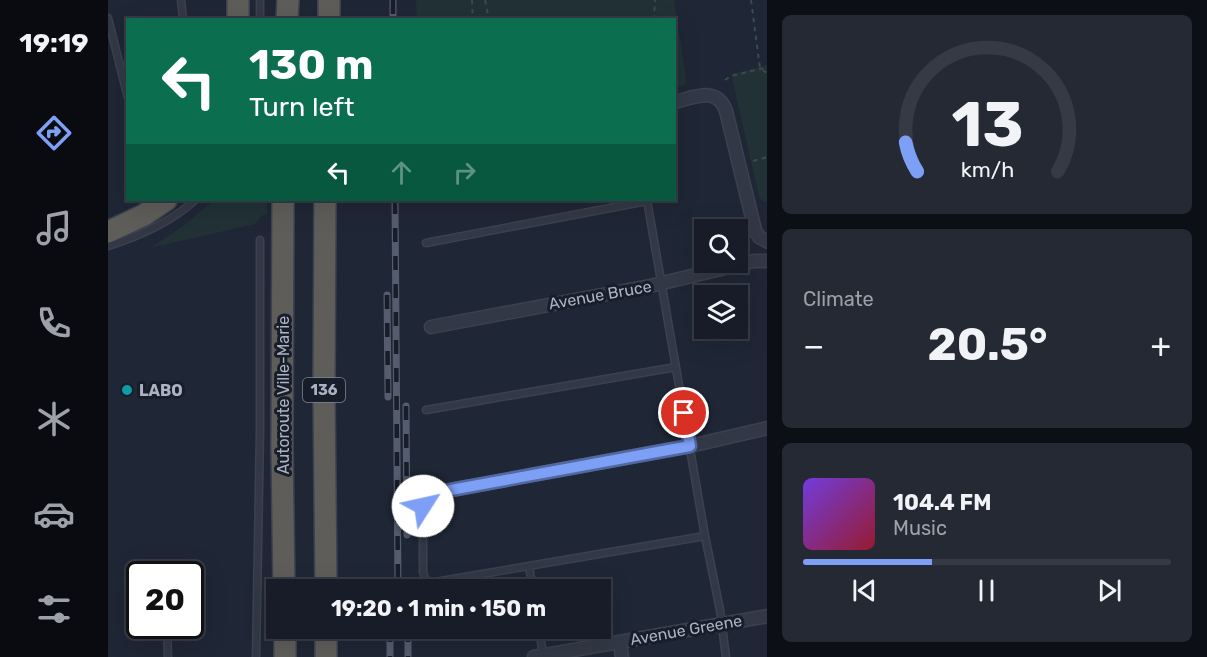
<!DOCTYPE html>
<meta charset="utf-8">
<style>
body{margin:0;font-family:Rubik,sans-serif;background:#242934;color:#f1f3f6;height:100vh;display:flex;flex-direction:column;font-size:22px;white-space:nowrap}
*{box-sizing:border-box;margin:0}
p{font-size:20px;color:#9ea1a8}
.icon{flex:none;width:33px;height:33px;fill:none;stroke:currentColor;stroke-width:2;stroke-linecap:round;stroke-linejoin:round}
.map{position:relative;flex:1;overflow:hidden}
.panel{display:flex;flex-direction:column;gap:15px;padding:15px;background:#0d0f16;width:440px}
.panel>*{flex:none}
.banner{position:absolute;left:18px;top:18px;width:550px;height:183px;border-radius:0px;box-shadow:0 6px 24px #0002,0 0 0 2px #363a45;background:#0b6e4f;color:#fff;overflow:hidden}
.fabs{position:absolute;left:586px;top:219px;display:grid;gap:12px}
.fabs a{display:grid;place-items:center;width:54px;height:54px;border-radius:0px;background:#171c28;box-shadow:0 6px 24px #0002,0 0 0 2px #363a45;font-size:30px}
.speed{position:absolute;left:18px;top:561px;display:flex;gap:12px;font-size:30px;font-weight:700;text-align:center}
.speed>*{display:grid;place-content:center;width:78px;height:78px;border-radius:50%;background:#171c28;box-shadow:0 6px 24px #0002,0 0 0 2px #363a45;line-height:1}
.speed .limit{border:3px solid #111;border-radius:9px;background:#fff;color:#111}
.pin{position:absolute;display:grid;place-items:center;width:51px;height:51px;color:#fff;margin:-26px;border:3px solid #fff;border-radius:50%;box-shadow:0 2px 6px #0007}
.me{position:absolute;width:66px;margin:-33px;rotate:55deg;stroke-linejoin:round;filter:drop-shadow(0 0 4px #0008)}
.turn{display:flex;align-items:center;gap:21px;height:126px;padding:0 24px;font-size:27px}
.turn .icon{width:78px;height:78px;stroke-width:2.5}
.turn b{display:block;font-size:42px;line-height:51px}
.lanes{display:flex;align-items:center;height:57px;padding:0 24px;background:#0003;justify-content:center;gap:30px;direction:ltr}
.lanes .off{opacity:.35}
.big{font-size:45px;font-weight:700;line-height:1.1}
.panel .tile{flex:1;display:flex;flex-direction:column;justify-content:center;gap:9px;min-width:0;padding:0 21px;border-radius:9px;background:#242934}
.panel .dial{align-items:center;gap:0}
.dial svg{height:156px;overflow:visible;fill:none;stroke:#363a45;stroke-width:7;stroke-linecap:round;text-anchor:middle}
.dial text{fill:#f1f3f6;stroke:none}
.song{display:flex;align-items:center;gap:18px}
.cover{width:72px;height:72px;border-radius:9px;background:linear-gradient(135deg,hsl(260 70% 55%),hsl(350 70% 35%))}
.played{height:6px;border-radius:3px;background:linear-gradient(90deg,#7da0f6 35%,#363a45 35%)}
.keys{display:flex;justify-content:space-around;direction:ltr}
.heat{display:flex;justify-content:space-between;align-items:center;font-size:33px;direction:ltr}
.trip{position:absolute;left:158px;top:579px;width:345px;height:60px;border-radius:0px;background:#171c28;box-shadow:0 6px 24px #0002,0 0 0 2px #363a45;font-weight:700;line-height:60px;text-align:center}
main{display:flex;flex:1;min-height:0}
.tab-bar{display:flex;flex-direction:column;width:108px;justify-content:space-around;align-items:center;background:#090b10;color:#9ea1a8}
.tab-bar .icon{width:42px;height:42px}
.tab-bar .active{color:#7da0f6}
.tab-bar b{font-size:27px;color:#f1f3f6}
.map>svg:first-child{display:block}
</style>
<main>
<nav class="tab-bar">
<b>19:19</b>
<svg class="icon active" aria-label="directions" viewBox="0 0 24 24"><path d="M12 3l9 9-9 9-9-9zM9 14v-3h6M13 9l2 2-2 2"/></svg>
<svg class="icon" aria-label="music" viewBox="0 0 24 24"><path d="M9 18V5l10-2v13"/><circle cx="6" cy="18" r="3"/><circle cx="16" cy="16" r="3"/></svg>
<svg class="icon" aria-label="phone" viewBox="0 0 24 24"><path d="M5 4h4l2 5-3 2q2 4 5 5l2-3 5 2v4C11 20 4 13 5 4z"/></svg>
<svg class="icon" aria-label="climate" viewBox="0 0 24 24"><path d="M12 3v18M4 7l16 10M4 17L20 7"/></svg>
<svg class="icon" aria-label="car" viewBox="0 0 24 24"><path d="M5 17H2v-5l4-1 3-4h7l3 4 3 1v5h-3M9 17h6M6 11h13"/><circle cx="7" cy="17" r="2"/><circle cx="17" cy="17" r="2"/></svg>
<svg class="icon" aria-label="filters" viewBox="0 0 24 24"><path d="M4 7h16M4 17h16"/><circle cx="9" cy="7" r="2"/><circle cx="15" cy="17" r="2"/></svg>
</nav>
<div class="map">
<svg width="660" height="657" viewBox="0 0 660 657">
<rect width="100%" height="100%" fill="#1f2635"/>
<path fill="#213136" d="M 308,0 L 566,0 L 579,84 L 567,88 L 567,20 L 309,19 Z
M 659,65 L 660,202 C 655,202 653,200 651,196 L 623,74 Z
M 106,200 L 159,200 L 159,214 L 153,216 L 147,224 L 42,248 L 75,226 Z"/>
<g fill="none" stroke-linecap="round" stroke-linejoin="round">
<g stroke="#3c414f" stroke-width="9">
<path id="service" d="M 73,0 L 75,20
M 0,18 L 20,98
M 152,20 L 152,0
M 539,200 L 597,536 L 612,610 L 618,657
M 318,243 L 539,201
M 0,246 C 32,236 62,223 87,200
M 318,410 L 568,367
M 321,494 L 316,503 L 315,506 L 315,572 L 318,581 L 321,583 L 597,536
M 421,566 L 425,590
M 59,626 L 60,657
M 431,628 L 435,655
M 148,657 L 152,431 L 152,240"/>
</g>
<g stroke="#3c414f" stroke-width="15">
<path id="minor" d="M 567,102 C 587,97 609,86 618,111 L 647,230 L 651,237 L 660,242
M 323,327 L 542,286 L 646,261 L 660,261
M 321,494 L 582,446 L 660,428
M 512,642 L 514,657
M 426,657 L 660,616"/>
</g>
<g stroke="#3d4250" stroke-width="24">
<path id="trunk" d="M 130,20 L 130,0
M 179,20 L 180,0
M 221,20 L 221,0
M 175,200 L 174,445 L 176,590
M 217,200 L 216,392 L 218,590
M 0,232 L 36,215 L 58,200
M 177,628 L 177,657
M 218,628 L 218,657"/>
</g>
<path stroke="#394b4e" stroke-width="2" stroke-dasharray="4.5 4.5" stroke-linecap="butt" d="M 364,0 L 365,20
M 377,0 L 381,20
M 643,0 L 652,68 L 660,74
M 546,20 L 547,0
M 617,80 L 623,76 L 660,67
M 645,161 L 660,157"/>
<use href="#service" stroke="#323845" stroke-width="6"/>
<use href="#minor" stroke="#323845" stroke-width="12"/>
<use href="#trunk" stroke="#5e5d5a" stroke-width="21"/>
<g stroke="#545c6d" stroke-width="7">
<path id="rail" d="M 285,0 L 285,20
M 287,200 L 290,590
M 279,295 L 280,397
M 298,406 L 299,535
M 282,628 L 282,657
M 300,628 L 300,657"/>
</g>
<use href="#rail" stroke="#181d2a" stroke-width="4.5" stroke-dasharray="14" stroke-linecap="butt"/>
</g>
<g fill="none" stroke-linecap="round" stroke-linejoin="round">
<g stroke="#5168a0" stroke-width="15">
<path id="route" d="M 315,506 L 321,494 L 582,446 L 576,413"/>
</g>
<use href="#route" stroke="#7da0f6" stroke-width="10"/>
</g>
<circle fill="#0f9aa8" stroke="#181d2a" stroke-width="2" cx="19" cy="390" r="6"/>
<g text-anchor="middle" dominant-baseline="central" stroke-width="6" stroke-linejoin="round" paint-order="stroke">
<rect fill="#181d2a" stroke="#808595" stroke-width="1.5" x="195" y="378" width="42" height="24" rx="4.5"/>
<g font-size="15" font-weight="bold" fill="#acb2c3">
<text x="216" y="390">136</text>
</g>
<g font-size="16" fill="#acb2c3" stroke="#181d2a">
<text transform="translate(492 295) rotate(-10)">Avenue Bruce</text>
<text transform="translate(175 395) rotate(-90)">Autoroute Ville-Marie</text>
<text transform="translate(578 630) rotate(-10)">Avenue Greene</text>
</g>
<g font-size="16" font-weight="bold" fill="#acb2c3" stroke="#181d2a" text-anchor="start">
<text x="31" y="390">LABO</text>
</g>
</g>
</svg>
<div class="fabs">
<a><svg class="icon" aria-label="search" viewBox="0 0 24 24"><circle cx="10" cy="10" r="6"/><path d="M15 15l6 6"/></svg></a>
<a><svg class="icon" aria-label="layers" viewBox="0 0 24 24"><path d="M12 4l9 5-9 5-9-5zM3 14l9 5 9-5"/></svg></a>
</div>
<div class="speed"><div class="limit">20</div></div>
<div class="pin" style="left:576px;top:413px;background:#d93025"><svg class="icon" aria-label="arrive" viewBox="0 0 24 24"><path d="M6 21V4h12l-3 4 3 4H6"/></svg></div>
<svg class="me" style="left:315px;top:506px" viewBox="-20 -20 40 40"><circle r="19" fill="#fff"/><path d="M0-13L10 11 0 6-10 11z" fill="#7da0f6"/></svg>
<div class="trip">19:20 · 1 min · 150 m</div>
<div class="banner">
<div class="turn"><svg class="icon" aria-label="left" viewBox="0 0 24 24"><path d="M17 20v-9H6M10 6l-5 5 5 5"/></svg><div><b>130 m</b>Turn left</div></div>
<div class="lanes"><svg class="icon" aria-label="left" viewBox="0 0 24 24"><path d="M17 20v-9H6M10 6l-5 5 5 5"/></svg><svg class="icon off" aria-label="ahead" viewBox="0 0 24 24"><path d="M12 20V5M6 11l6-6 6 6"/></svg><svg class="icon off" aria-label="right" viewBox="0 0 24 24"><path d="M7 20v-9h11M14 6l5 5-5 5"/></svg></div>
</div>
</div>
<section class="panel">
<div class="tile dial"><svg viewBox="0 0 100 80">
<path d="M14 69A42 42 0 1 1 86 69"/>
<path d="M14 69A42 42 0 0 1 8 54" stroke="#7da0f6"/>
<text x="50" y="56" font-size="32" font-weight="700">13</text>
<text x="50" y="72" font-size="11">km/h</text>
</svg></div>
<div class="tile"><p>Climate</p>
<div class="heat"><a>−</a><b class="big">20.5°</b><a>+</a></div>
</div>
<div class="tile">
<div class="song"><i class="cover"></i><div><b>104.4 FM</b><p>Music</p></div></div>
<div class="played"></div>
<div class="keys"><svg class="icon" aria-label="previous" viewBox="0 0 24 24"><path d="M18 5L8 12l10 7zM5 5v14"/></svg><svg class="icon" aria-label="pause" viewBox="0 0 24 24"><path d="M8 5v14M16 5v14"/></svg><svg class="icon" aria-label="next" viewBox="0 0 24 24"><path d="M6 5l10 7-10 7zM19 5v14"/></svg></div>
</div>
</section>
</main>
